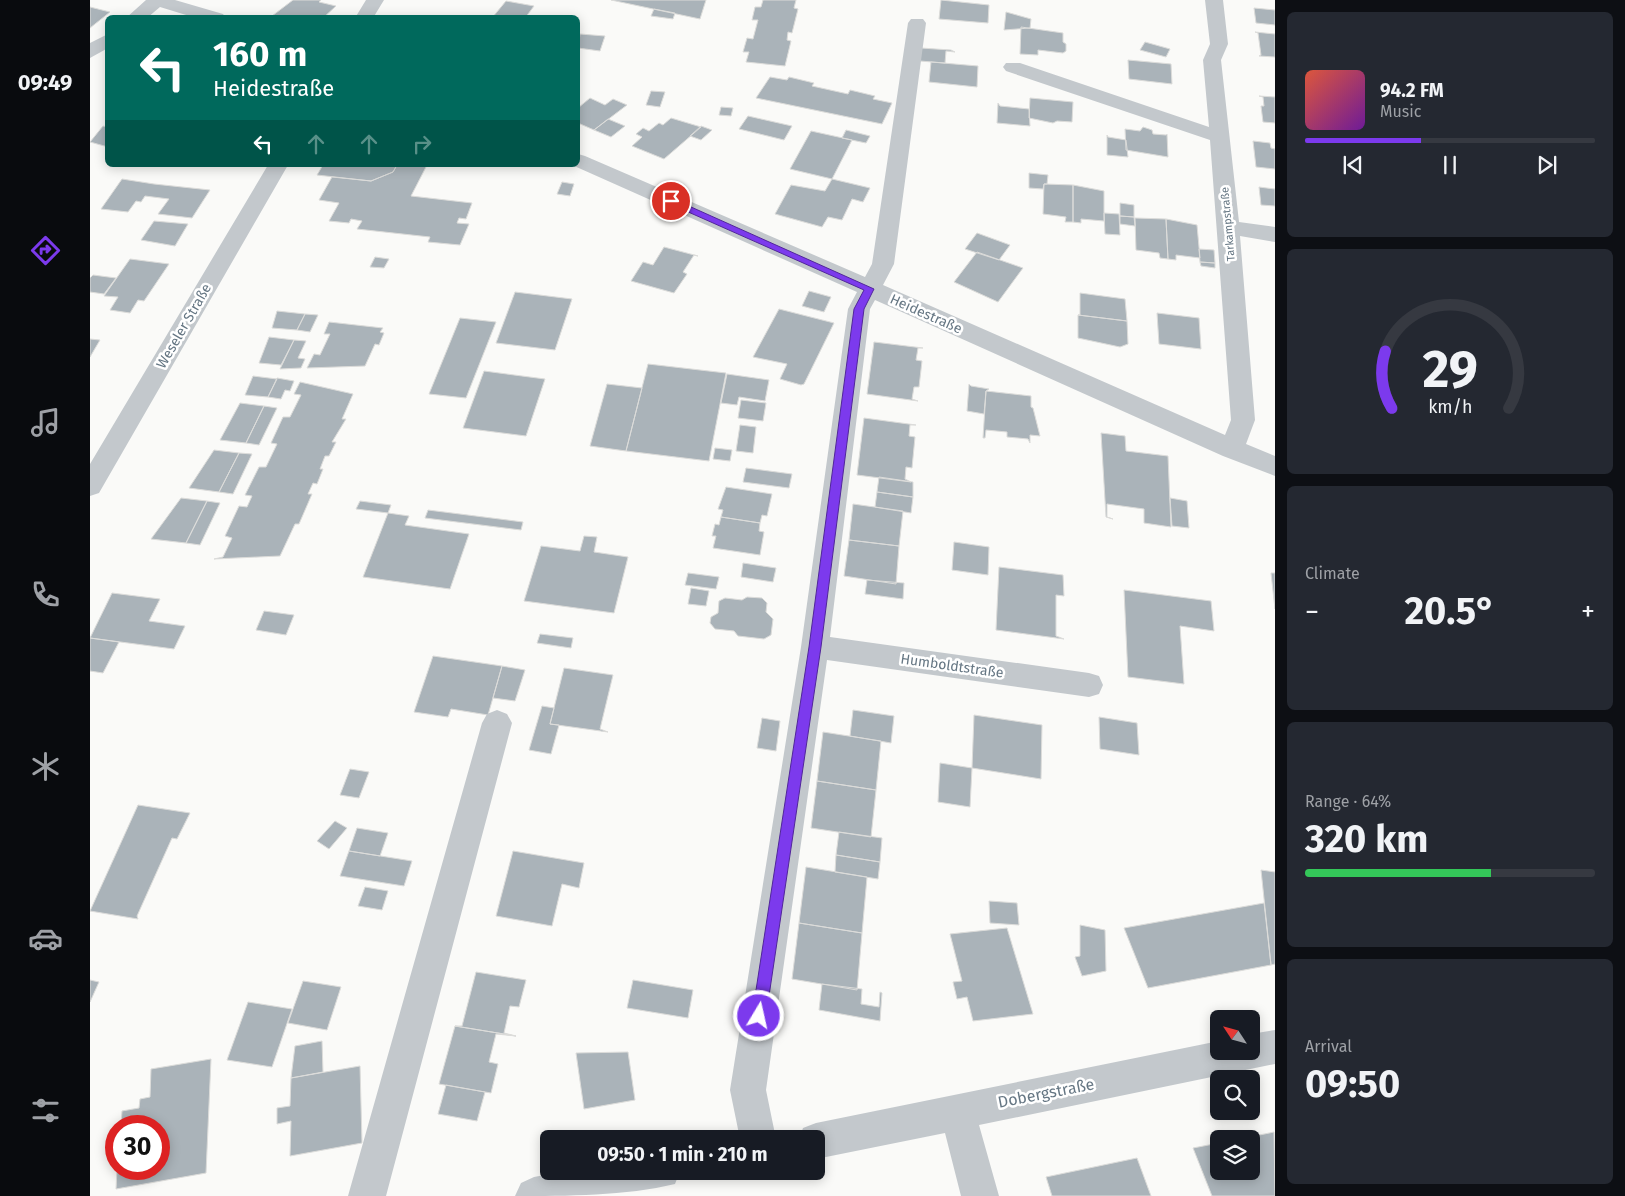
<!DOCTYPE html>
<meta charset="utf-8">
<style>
body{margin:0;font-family:"Fira Sans",sans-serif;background:#242831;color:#f1f3f6;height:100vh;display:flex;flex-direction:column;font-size:19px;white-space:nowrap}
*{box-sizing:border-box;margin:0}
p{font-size:16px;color:#9ea1a6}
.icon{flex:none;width:28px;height:28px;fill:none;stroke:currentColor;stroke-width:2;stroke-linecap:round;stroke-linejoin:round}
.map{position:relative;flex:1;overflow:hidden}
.side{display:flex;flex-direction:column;gap:12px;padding:12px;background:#0d0f14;width:350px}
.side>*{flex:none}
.guide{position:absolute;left:15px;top:15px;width:475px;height:152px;border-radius:8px;box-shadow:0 2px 12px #0003;background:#00695c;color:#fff;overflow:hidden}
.needle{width:32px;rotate:306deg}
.controls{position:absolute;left:1120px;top:1010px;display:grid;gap:10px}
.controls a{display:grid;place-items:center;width:50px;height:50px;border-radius:8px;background:#171b24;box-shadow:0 2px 12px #0003;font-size:25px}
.speed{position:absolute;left:15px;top:1115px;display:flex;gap:10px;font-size:25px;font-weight:700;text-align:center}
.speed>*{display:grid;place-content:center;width:65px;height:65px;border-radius:50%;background:#171b24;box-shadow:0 2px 12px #0003;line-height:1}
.speed .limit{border:8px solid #d22;background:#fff;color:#111}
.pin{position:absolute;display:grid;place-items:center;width:42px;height:42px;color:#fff;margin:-21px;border:2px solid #fff;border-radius:50%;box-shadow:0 1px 5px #0007}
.me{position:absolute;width:55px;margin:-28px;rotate:9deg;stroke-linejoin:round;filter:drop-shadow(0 0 4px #0008)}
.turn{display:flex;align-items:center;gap:18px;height:105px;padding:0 25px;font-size:22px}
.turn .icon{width:65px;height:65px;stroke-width:2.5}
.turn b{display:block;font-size:35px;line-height:42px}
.lanes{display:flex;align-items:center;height:48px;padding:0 25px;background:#0003;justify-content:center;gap:25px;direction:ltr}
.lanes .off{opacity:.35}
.big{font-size:38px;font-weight:700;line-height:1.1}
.side .card{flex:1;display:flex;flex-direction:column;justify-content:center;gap:8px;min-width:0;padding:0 18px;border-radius:8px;background:#242831}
.side .dial{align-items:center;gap:0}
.dial svg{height:130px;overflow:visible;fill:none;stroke:#363941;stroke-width:7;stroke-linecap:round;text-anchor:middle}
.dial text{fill:#f1f3f6;stroke:none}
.song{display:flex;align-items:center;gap:15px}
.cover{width:60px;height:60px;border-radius:8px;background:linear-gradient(135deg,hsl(10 70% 55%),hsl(280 70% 35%))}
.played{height:5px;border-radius:2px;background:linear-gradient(90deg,#7c3aed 40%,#363941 40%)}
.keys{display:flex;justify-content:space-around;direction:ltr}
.heat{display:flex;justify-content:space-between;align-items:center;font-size:28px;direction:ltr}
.charge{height:8px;border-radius:4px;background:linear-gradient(90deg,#34c759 64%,#363941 0)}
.trip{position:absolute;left:450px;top:1130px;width:285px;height:50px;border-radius:8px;background:#171b24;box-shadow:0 2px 12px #0003;font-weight:700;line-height:50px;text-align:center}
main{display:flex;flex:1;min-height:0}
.tab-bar{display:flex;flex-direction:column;width:90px;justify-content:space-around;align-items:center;background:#090b0e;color:#9ea1a6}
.tab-bar .icon{width:35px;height:35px}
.tab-bar .active{color:#7c3aed}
.tab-bar b{font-size:22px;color:#f1f3f6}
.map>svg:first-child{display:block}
</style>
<main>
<nav class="tab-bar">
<b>09:49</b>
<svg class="icon active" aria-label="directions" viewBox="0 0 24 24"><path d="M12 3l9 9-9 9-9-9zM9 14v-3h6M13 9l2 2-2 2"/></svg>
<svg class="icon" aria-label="music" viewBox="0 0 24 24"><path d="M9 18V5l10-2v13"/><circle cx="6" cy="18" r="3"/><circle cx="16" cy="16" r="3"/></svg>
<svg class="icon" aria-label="phone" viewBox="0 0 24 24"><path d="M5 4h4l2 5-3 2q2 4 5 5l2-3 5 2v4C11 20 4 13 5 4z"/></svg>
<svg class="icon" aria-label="climate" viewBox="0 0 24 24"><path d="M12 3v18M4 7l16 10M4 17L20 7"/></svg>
<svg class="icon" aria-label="car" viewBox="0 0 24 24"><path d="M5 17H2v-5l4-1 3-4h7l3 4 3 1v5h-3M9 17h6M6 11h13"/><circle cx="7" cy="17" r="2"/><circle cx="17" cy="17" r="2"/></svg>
<svg class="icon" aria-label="filters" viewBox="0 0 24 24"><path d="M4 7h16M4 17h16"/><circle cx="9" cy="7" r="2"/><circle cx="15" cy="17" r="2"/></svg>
</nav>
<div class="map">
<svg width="1185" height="1196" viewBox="0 0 1185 1196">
<rect width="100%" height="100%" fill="#fafaf8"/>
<path fill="#aab3b9" stroke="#dcdcda" d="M 203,0 L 231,0 L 229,2 L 246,6 L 233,18 L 182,16 Z
M 521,0 L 616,0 L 610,19 Z
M 673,0 L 706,0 L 704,8 L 708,9 L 702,33 L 698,32 L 697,40 L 701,41 L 695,66 L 656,62 L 659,52 L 653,52 L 657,38 L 663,39 L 668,20 L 662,20 L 665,7 L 671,7 Z
M 851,0 L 899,5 L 898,23 L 849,19 Z
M 416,1 L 444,6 L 435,18 L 402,18 Z
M 0,7 L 20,12 L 0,28 Z
M 1164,8 L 1185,10 L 1185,25 L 1166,23 Z
M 564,9 L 585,13 L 583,19 L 561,16 Z
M 916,12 L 941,19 L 940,28 L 914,30 Z
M 931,27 L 973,33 L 973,42 L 976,44 L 976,51 L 973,53 L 948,50 L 948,55 L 930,54 Z
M 1165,32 L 1185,34 L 1185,57 L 1169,56 L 1171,55 L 1168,33 Z
M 490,34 L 515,36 L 510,51 L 488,48 Z
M 1055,42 L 1080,49 L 1076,57 L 1050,50 Z
M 831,48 L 861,50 L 865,52 L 856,51 L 855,63 L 830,61 Z
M 1038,60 L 1081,64 L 1082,84 L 1039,79 Z
M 841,62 L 888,66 L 887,87 L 839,82 Z
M 680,77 L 697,80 L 699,77 L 724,83 L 722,86 L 758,94 L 760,90 L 785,96 L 783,99 L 802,103 L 792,124 L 666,98 Z
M 561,91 L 575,92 L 570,107 L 556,105 Z
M 1169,96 L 1185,97 L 1185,123 L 1173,122 L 1171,106 L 1174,106 L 1173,97 Z
M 500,98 L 515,105 L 523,99 L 537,105 L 504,130 L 488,123 L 488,108 Z
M 940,98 L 983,102 L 982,122 L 967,121 L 963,123 L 939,118 Z
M 908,103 L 910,106 L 939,109 L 940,126 L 907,123 Z
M 631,107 L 643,108 L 641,116 L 629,115 Z
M 658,116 L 702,126 L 694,140 L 649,129 Z
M 581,118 L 611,127 L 574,159 L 542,146 L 552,137 L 546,134 L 553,128 L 559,131 L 569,123 L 573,125 Z
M 518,119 L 535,126 L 521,137 L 504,130 Z
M 13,126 L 18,127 L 18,147 L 0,142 Z
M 611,126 L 622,130 L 611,140 L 600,136 Z
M 1053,127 L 1062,130 L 1063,134 L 1076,135 L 1077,134 L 1078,157 L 1036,150 L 1035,129 L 1050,131 Z
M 756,130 L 780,136 L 776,143 L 752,138 Z
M 721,131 L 762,140 L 742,179 L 700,169 Z
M 1017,135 L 1018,137 L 1036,140 L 1038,157 L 1017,155 Z
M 1163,141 L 1180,143 L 1181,148 L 1185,149 L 1185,169 L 1166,167 Z
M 233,165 L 307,165 L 303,172 L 281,181 L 227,175 Z
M 307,165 L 337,165 L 321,196 L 382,203 L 376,219 L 369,218 L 367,223 L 379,224 L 370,245 L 338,242 L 340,237 L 267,229 L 272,221 L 261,219 L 259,223 L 239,221 L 249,203 L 229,200 L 242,177 L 281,181 L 303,172 Z
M 939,173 L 958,175 L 957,184 L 954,184 L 953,189 L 939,188 Z
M 32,179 L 64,184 L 120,190 L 102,218 L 68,214 L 79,199 L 55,196 L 51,202 L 46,201 L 38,212 L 11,209 Z
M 742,179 L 780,188 L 773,202 L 762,199 L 752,220 L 738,217 L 732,227 L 685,214 L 701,185 L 735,191 Z
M 472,182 L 484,184 L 480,196 L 467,194 Z
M 954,184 L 983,185 L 983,222 L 975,222 L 976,217 L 953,214 Z
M 983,185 L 1014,191 L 1014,221 L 991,219 L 991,223 L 983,222 Z
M 1169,187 L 1185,189 L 1185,206 L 1171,205 Z
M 1030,203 L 1044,205 L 1044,217 L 1030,216 Z
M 1014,213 L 1029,214 L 1030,235 L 1015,234 Z
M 1030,216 L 1044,217 L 1045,226 L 1030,224 Z
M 1045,218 L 1076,219 L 1078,259 L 1070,258 L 1069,253 L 1046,250 Z
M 1076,219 L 1107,225 L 1110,258 L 1086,255 L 1086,260 L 1078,259 Z
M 64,221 L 98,224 L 85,246 L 51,240 Z
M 887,233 L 920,245 L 909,260 L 875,249 Z
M 574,247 L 608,256 L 604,255 L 593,272 L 597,274 L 584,293 L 541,281 L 553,262 L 563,265 Z
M 1109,249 L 1124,250 L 1125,263 L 1110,262 Z
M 887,252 L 933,268 L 908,302 L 864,282 Z
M 285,257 L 299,259 L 294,268 L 280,267 Z
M 40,259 L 79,264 L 54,301 L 48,300 L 40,313 L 20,310 L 28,297 L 14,296 Z
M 1110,262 L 1125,263 L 1125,268 L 1111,266 Z
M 3,275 L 26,278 L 14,294 L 0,292 L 0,278 Z
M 719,291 L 741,297 L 734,312 L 712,306 Z
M 425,292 L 482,299 L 465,350 L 406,343 Z
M 990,293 L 1035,299 L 1037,321 L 988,315 L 990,315 Z
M 689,309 L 744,323 L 714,384 L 711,385 L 690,379 L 697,364 L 663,357 Z
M 187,311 L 215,314 L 207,330 L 182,328 Z
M 1067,313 L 1109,318 L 1111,349 L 1069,344 Z
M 215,314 L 228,315 L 220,332 L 207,330 Z
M 988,315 L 1037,321 L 1038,344 L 1030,347 L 988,338 Z
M 370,318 L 406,322 L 376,398 L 339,394 Z
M 239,322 L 293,328 L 290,332 L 294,333 L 289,345 L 285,344 L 275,366 L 217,368 L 224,354 L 230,355 L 240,334 L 234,334 Z
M 179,337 L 204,340 L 191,365 L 169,363 Z
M 0,339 L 10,340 L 0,357 Z
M 204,340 L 216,341 L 208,358 L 215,359 L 211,368 L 190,369 Z
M 784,342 L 833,348 L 828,348 L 826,360 L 832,361 L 829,387 L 824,387 L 822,399 L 828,401 L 777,394 Z
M 558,364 L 636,373 L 619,461 L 536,451 Z
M 394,371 L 455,379 L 436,436 L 373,428 Z
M 637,374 L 679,380 L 675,401 L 649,397 L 647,405 L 631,403 Z
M 163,376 L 187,379 L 178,397 L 155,395 Z
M 187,378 L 204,381 L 200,391 L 195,390 L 191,399 L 178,397 Z
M 210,382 L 263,394 L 252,419 L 256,419 L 242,442 L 246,442 L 239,456 L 235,456 L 230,469 L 233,469 L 227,484 L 223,483 L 218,494 L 222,494 L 209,524 L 205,524 L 190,556 L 124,559 L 133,557 L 142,538 L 135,536 L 149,506 L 157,507 L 162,496 L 155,495 L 169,467 L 176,467 L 187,444 L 181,443 L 193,417 L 200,417 L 211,395 L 204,394 Z
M 517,384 L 552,388 L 536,451 L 500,446 Z
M 879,384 L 881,386 L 899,389 L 896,391 L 894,414 L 877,411 Z
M 896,391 L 941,396 L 941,407 L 943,408 L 950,436 L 940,435 L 940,443 L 938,439 L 917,437 L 917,432 L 896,430 L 895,438 L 893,438 Z
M 651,400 L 676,403 L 673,421 L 648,418 Z
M 150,403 L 174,406 L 156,443 L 130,440 Z
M 174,406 L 187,408 L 169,445 L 156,443 Z
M 774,418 L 826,425 L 820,425 L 819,436 L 825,437 L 822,468 L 816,467 L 815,479 L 821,482 L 767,475 Z
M 650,425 L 666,427 L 663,453 L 646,451 Z
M 1011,433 L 1035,436 L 1036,451 L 1078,456 L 1081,527 L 1054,523 L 1054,509 L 1017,504 L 1017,517 L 1023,519 L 1016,517 Z
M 625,448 L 642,450 L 640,461 L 623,459 Z
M 124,450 L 149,453 L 129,492 L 99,488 Z
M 149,453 L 162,454 L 143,494 L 129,492 Z
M 656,468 L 702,474 L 699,488 L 653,482 Z
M 789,477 L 823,482 L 823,497 L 787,492 Z
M 636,487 L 682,494 L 677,516 L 672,515 L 670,523 L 631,517 L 633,510 L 628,509 Z
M 787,492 L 823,497 L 821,513 L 785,507 Z
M 91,498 L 117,501 L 96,543 L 61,539 Z
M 1080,498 L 1097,501 L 1099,528 L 1082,526 Z
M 117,501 L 130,503 L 110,545 L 96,543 Z
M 270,501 L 301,505 L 298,513 L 266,509 Z
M 763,504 L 813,511 L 809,546 L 759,540 Z
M 338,510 L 433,522 L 431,530 L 335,518 Z
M 298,513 L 319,516 L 315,525 L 379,534 L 360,589 L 273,577 Z
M 631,517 L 670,523 L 669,531 L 674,532 L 670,555 L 623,548 L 626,536 L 622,536 L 625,524 L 629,525 Z
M 494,536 L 507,537 L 504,552 L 538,557 L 524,613 L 434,601 L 451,546 L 490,551 Z
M 759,540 L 809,546 L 806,584 L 754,576 Z
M 864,542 L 899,547 L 898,575 L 862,570 Z
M 653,563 L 686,568 L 683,582 L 651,577 Z
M 909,567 L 973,575 L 974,596 L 966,595 L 966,636 L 974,639 L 906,630 Z
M 598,573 L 629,577 L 626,589 L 595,585 Z
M 1181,573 L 1185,573 L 1185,609 Z
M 777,580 L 814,583 L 813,599 L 775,594 Z
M 601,588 L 619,591 L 616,606 L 598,604 Z
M 1034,590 L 1121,601 L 1124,631 L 1090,626 L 1094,684 L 1038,677 Z
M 22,593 L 70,599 L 59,621 L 95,626 L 84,649 L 0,638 Z
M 657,597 L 672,598 L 677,603 L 676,612 L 683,619 L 681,635 L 674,639 L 648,636 L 644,631 L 625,629 L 620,623 L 621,617 L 628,613 L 629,601 L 635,598 L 652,600 Z
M 174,611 L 204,615 L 196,635 L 166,630 Z
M 450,634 L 483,638 L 481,648 L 447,643 Z
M 0,638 L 29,642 L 13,673 L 0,671 Z
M 343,656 L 412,666 L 398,715 L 361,709 L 358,717 L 324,712 Z
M 412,666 L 435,670 L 425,701 L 403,698 Z
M 474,668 L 523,675 L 510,729 L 518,732 L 460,724 Z
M 452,706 L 464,708 L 460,724 L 469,725 L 461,754 L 439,750 Z
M 763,710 L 804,716 L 801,743 L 760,736 Z
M 884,715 L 952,725 L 951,779 L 882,768 Z
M 1009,717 L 1047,723 L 1049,755 L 1010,749 Z
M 672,718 L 690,721 L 686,751 L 667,748 Z
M 733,732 L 791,741 L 786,790 L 727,781 Z
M 850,763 L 882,768 L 880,807 L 848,802 Z
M 260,769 L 279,772 L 269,798 L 250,795 Z
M 727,781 L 786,790 L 781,837 L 721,828 Z
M 48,805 L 100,813 L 87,839 L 82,838 L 47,916 L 48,919 L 0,911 Z
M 245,821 L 257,828 L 239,849 L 227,841 Z
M 267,828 L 298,833 L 290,856 L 259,851 Z
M 749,832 L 792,838 L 790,862 L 746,855 Z
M 259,851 L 322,861 L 314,886 L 250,876 Z
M 423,851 L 494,863 L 489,888 L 472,884 L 462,926 L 406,916 Z
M 746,855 L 790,862 L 788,879 L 745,872 Z
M 716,867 L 777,877 L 772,933 L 709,923 Z
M 1171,870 L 1185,872 L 1185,964 L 1181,965 Z
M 275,887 L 298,891 L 292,910 L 268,906 Z
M 899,901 L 927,903 L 929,925 L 900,923 Z
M 1174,903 L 1181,965 L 1058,988 L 1034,928 Z
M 709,923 L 772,933 L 767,990 L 702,979 Z
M 990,925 L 1015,930 L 1016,971 L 992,976 L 985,957 L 990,956 Z
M 917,928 L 943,1014 L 883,1021 L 877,997 L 867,999 L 863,982 L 872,981 L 860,934 Z
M 386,972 L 436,980 L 429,1007 L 420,1006 L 414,1033 L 426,1036 L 365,1026 L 372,1026 Z
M 0,980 L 9,982 L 0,1002 Z
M 543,980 L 603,990 L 598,1018 L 537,1008 Z
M 213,981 L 251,987 L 237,1030 L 198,1023 Z
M 732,984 L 772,989 L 771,1004 L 789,1007 L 790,992 L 792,993 L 790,1021 L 729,1010 Z
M 158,1002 L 202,1009 L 182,1067 L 137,1060 Z
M 365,1026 L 426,1036 L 406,1034 L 399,1062 L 408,1064 L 401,1093 L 349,1084 Z
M 232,1041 L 233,1072 L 201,1078 L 205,1046 Z
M 538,1052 L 545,1100 L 494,1109 L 486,1053 Z
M 121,1059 L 116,1173 L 26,1189 L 27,1169 L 69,1169 L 69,1126 L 31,1126 L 32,1111 L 49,1108 L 50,1099 L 60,1097 L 61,1069 Z
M 270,1066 L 272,1143 L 200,1156 L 201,1121 L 187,1124 L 187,1108 L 200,1106 L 201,1078 Z
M 356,1085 L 395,1092 L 387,1121 L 348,1114 Z
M 1184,1132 L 1185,1196 L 1122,1196 L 1103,1148 L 1129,1143 L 1129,1171 L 1161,1171 L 1161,1139 L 1150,1139 Z
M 1047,1158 L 1061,1196 L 962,1196 L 956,1177 Z"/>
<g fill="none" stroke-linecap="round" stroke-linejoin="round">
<path fill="#c3c8cc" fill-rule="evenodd" d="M 56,0 L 85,0 L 133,14 L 136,18 L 106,18 L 70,7 L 57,18 L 36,18 Z
M 276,0 L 294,0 L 283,18 L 265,18 Z
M 1115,0 L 1133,0 L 1138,44 L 1131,60 L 1149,222 L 1185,227 L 1185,242 L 1150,236 L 1165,420 L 1156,444 L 1185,456 L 1185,476 L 1133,456 L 785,300 L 780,309 L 740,637 L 999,673 L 1009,676 L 1013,685 L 1009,694 L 999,697 L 737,660 L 676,1090 L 686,1139 L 650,1139 L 640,1090 L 711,647 L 758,309 L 767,292 L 482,165 L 488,165 L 488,154 L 495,156 L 775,277 L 782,264 L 818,23 L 821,19 L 833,19 L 836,23 L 804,264 L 793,285 L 1135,435 L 1141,420 L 1120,140 L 916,71 L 913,67 L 916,63 L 930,63 L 1119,127 L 1113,60 L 1120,44 Z
M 18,34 L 18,48 L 0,58 L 0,43 Z
M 178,165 L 198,165 L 9,493 L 0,496 L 0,464 Z
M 407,710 L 417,714 L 422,723 L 296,1196 L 258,1196 L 392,723 L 397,714 Z
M 1185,1030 L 1185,1064 L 889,1125 L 909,1196 L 871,1196 L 855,1133 L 726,1159 L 726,1139 L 709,1139 L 713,1128 L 726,1123 L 1129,1041 L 1129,1051 L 1161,1051 L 1161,1034 Z
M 476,1171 L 590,1171 L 585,1184 C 536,1196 477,1196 425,1196 L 431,1183 L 444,1177 Z"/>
</g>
<path fill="#7c3aed" stroke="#51269a" d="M 581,198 L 784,289 L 774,309 L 731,647 L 676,1016 L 674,1021 L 669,1023 L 664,1021 L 662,1016 L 719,647 L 764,309 L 774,290 L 578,203 L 577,201 Z"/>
<g text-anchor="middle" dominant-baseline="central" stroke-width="5" stroke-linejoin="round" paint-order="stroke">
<g font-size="11" fill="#657683" stroke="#fff">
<text transform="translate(1138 224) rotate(-95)">Tarkampstraße</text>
</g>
<g font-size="14" fill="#657683" stroke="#fff">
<text transform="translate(836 314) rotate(24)">Heidestraße</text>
<text transform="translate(94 326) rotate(-60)">Weseler Straße</text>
<text transform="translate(862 666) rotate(8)">Humboldtstraße</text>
</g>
<g font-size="16" fill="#657683" stroke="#fff">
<text transform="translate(956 1093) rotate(-11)">Dobergstraße</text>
</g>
</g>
</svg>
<div class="controls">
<a><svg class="needle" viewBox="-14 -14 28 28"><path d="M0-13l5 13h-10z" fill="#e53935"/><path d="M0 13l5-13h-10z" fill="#9ea1a6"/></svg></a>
<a><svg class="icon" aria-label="search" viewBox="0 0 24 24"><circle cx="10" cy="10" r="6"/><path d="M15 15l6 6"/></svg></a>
<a><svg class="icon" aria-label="layers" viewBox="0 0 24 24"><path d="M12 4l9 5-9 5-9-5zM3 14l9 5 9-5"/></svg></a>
</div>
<div class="speed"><div class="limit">30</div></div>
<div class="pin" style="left:581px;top:201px;background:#d93025"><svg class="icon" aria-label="arrive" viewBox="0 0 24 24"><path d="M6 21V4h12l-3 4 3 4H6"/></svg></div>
<svg class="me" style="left:669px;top:1016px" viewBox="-20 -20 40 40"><circle r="17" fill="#7c3aed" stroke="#fff" stroke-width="3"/><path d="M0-11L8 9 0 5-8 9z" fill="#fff"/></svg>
<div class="trip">09:50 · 1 min · 210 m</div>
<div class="guide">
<div class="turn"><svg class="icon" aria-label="left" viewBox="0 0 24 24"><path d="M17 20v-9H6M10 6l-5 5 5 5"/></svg><div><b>160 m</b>Heidestraße</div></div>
<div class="lanes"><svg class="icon" aria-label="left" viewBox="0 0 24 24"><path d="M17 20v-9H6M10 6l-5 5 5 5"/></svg><svg class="icon off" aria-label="ahead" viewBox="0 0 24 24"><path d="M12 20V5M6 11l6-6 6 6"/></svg><svg class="icon off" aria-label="ahead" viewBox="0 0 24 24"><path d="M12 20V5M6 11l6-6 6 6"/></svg><svg class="icon off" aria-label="right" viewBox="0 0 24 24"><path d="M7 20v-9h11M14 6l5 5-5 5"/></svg></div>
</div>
</div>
<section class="side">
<div class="card">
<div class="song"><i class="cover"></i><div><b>94.2 FM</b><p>Music</p></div></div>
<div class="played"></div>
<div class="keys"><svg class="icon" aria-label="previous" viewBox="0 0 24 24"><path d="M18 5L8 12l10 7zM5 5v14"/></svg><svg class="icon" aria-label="pause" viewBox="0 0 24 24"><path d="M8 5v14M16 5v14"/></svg><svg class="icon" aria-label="next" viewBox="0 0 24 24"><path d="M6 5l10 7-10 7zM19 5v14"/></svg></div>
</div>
<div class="card dial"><svg viewBox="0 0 100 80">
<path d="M14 69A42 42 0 1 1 86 69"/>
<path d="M14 69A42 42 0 0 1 10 34" stroke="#7c3aed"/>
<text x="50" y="56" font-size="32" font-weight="700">29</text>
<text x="50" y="72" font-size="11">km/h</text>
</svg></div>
<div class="card"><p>Climate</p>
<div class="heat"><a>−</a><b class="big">20.5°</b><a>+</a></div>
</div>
<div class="card"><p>Range · 64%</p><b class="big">320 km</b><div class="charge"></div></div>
<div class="card"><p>Arrival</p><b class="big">09:50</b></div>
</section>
</main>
